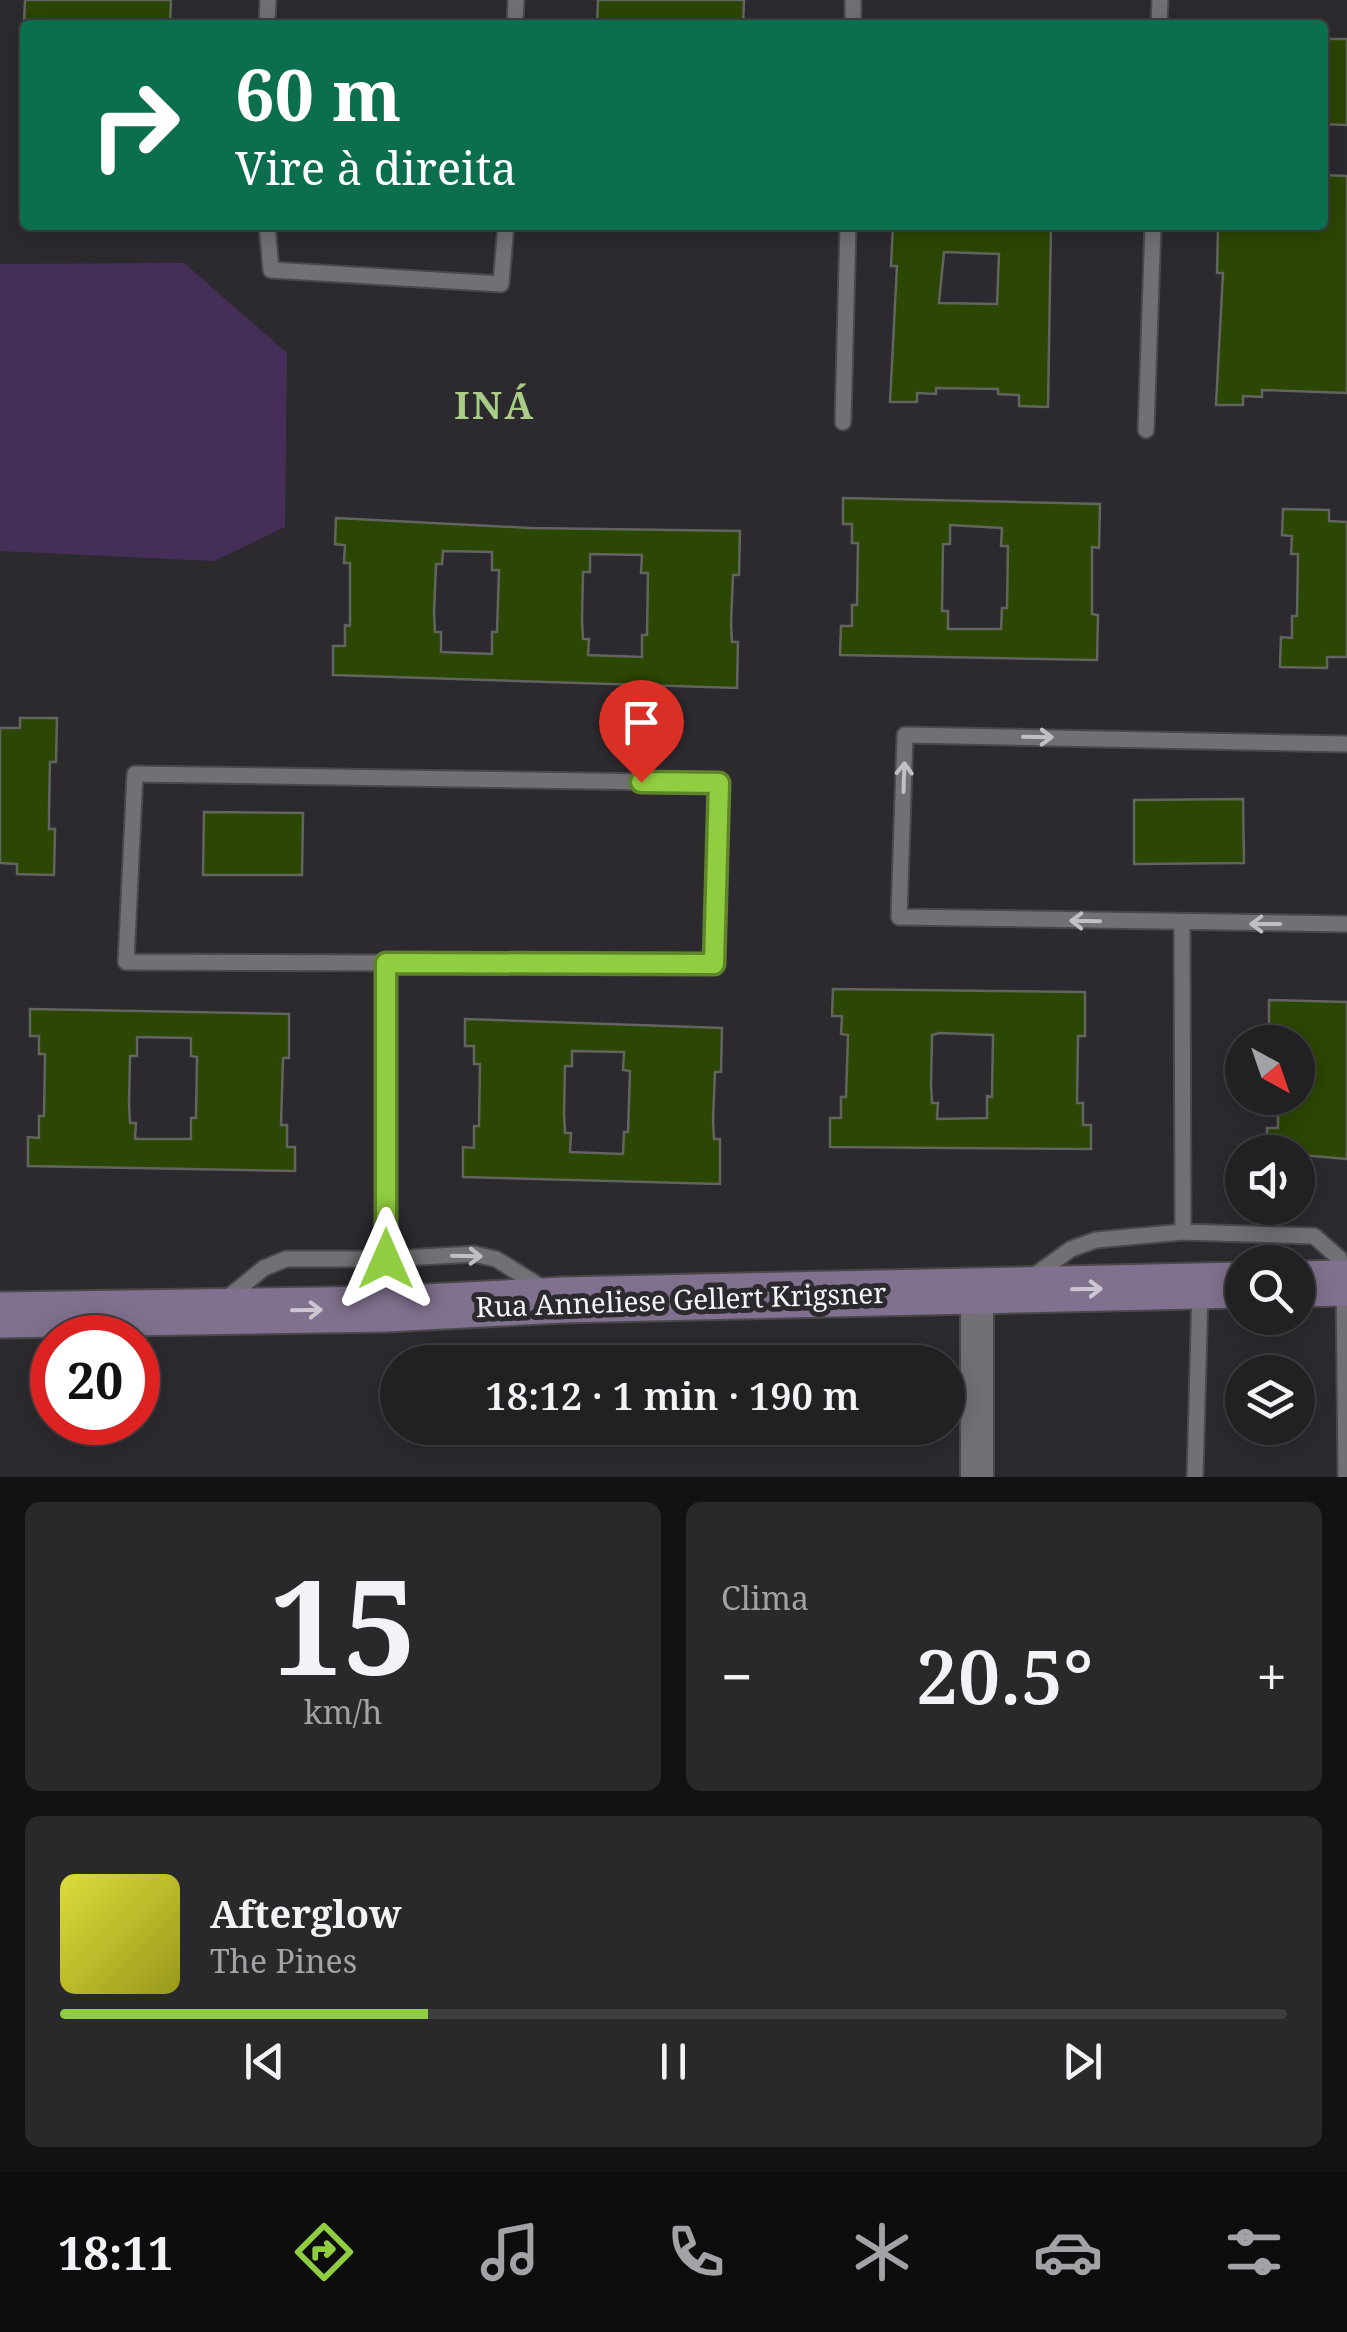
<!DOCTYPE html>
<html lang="pt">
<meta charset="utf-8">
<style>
body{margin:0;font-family:"Noto Serif",serif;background:#29282b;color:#f1f3f6;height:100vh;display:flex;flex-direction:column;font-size:38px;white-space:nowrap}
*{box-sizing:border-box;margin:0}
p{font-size:32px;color:#a2a3a6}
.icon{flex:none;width:55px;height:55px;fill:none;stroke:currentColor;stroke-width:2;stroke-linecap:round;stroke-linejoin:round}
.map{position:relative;height:1477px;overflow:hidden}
.panel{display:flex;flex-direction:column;gap:25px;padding:25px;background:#121213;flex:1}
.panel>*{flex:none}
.banner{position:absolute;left:20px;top:20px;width:1308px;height:210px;border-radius:10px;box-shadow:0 5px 25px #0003,0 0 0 2px #3e3e41;background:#0b6e4f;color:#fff;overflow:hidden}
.needle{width:65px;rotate:140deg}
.controls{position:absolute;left:1225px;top:1025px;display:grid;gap:20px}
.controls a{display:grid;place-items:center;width:90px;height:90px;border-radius:50%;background:#212023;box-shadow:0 5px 25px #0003,0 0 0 2px #3e3e41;font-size:50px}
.speed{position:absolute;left:30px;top:1315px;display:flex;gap:20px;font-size:50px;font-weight:700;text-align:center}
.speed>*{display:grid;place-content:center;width:130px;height:130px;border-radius:50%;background:#212023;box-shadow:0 5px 25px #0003,0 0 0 2px #3e3e41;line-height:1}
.speed .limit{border:15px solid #d22;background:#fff;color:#111}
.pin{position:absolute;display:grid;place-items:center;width:85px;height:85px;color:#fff;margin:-102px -42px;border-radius:50% 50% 50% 0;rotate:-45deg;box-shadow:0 0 10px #0007}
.pin .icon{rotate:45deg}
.me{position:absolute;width:110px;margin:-55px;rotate:0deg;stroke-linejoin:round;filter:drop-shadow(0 0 8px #0008)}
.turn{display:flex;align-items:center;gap:35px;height:210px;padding:0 50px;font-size:45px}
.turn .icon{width:130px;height:130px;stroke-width:2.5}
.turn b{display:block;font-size:70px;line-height:85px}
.big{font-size:75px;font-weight:600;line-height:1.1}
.panel .widget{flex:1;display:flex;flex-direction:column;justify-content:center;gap:15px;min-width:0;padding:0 35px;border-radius:15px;background:#29282b}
.panel .dial{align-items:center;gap:0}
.dial b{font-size:130px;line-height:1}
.song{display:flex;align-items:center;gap:30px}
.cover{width:120px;height:120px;border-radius:15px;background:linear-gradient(135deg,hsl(60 70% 55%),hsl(60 70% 35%))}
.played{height:10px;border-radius:5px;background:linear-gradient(90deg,#91cd40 30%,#3e3e41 30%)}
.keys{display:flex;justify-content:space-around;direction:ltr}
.heat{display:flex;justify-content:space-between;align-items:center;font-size:55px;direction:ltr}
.panel .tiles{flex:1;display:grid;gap:25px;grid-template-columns:1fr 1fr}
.widget:last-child{grid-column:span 2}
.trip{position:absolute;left:380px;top:1345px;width:585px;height:100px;border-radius:50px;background:#212023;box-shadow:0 5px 25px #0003,0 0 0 2px #3e3e41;font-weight:600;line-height:100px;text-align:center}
.menu{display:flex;height:160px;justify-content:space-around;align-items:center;background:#0d0d0e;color:#a2a3a6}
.menu .icon{width:70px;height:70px}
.menu .active{color:#91cd40}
.menu b{font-size:45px;color:#f1f3f6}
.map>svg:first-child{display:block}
</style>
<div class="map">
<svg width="1347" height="1477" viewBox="0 0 1347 1477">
<rect width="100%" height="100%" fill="#2c2a2f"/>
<path fill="#452f59" d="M 184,263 L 287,353 L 285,527 L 214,561 L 0,551 L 0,264 Z"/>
<path fill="#2c4603" stroke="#62655f" stroke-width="2.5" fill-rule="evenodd" d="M 25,0 L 171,0 L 170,25 L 24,25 Z
M 598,0 L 744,0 L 743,25 L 597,25 Z
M 1322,39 L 1347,39 L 1347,125 L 1322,124 Z
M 1322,175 L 1347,176 L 1347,393 L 1262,390 L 1262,397 L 1243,396 L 1243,405 L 1216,405 L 1223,273 L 1217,273 L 1218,226 L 1322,225 Z
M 893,225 L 1051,225 L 1048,407 L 1019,406 L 1019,395 L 998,394 L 998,389 L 936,388 L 936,394 L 917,393 L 917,402 L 890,402 L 897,266 L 891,266 ZM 944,252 L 999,254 L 997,304 L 939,303 Z
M 843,498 L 1100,504 L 1099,548 L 1092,547 L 1092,614 L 1098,615 L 1097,660 L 840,655 L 841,626 L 852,626 L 852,605 L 857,605 L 858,543 L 852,543 L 852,524 L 843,524 ZM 950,525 L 1002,528 L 1001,546 L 1008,546 L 1007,608 L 1002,608 L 1001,629 L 948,629 L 948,611 L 942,611 L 943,544 L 950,544 Z
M 1283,509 L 1329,510 L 1329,521 L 1347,522 L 1347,657 L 1327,657 L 1327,668 L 1280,667 L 1281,637 L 1292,638 L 1292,616 L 1297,616 L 1298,554 L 1291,554 L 1292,536 L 1282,535 Z
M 336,518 L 530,528 L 740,531 L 739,575 L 733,575 L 731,623 L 732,642 L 738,642 L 737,688 L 333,675 L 333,646 L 345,646 L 345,625 L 350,626 L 350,563 L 344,563 L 345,545 L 335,544 ZM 443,551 L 492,552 L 492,570 L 499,570 L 497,632 L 492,632 L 492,654 L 441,652 L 441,632 L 435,632 L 434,613 L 436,564 L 442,564 ZM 590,554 L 642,555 L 641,573 L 648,573 L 647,635 L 642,635 L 642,657 L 588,655 L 589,639 L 583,639 L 582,620 L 583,572 L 590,572 Z
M 20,718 L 57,718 L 56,762 L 50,762 L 49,811 L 49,829 L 55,829 L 54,875 L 17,874 L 17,864 L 0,863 L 0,728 L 20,728 Z
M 1243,799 L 1244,863 L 1134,864 L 1134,800 Z
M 204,812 L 303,813 L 302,875 L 203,875 Z
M 833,989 L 1085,992 L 1085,1036 L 1078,1036 L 1077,1103 L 1083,1103 L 1083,1125 L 1091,1125 L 1091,1149 L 830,1147 L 830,1118 L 841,1118 L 841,1097 L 846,1097 L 848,1035 L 841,1034 L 842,1016 L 832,1016 ZM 939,1033 L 993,1035 L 992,1097 L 987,1096 L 987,1118 L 937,1119 L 938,1103 L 932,1103 L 931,1084 L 932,1035 Z
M 1269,1000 L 1347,1002 L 1347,1159 L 1267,1152 L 1267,1128 L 1278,1128 L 1278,1107 L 1283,1107 L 1283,1098 L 1298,1098 L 1298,1042 L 1278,1042 L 1278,1026 L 1269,1026 Z
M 30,1009 L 289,1014 L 289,1058 L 283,1058 L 281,1125 L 287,1125 L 287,1147 L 295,1147 L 295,1171 L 28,1166 L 28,1137 L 39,1138 L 39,1116 L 44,1116 L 45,1054 L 39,1054 L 39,1036 L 30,1036 ZM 137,1037 L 191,1038 L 191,1056 L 197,1057 L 196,1118 L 191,1118 L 191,1139 L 135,1139 L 136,1123 L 130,1123 L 129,1104 L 130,1056 L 137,1056 Z
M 465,1019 L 722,1028 L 721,1072 L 715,1072 L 713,1120 L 714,1139 L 720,1139 L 720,1184 L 463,1177 L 463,1147 L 474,1148 L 474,1126 L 479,1126 L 480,1064 L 474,1064 L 474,1046 L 465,1046 ZM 572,1051 L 624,1052 L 623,1070 L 630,1071 L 628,1132 L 624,1132 L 623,1154 L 570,1152 L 571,1133 L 565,1133 L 564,1114 L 565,1066 L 572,1066 Z"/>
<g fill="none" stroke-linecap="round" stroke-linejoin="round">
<g stroke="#4a484d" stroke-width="19">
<path id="service" d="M 267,25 L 268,0
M 515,25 L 516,0
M 853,25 L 853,0
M 1159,25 L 1160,0
M 267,225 L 271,270 L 501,284 L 506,225
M 843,422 L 848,225
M 1146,430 L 1153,225
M 1347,744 L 905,735 L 899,917 L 1347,924
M 135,774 L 719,783 L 714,964 L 126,962 Z
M 1182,923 L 1183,1232
M 386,963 L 386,1259
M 1032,1277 L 1071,1249 L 1096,1240 L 1183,1232 L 1314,1236 L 1339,1258 L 1344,1283 L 1346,1477
M 226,1299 L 264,1268 L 286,1259 L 386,1259 L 474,1254 L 496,1259 L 546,1290
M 1195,1477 L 1200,1291"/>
</g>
<g stroke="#4a484d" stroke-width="36">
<path id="minor" d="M 977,1477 L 977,1291"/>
</g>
<g stroke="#4a484d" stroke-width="49">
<path id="secondary" d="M 1298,1284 L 1347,1283
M 0,1315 L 386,1309 L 562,1300 L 1242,1285"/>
</g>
<use href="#service" stroke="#727075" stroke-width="15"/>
<use href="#minor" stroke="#727075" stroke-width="32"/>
<use href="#secondary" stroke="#80718e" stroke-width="45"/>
</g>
<defs><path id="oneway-shaft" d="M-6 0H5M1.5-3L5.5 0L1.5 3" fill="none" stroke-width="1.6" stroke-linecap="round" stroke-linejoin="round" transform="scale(2.5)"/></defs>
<g stroke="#c1bfc3">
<use href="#oneway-shaft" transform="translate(1038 737) rotate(1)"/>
<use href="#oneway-shaft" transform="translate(904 777) rotate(-88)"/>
<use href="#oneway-shaft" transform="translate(1085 921) rotate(-179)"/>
<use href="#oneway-shaft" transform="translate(1265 924) rotate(-180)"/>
<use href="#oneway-shaft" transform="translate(467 1256) rotate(1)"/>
</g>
<g stroke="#ccc6d2">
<use href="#oneway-shaft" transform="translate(1087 1289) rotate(-1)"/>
<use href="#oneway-shaft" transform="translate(307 1310) rotate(-1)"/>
</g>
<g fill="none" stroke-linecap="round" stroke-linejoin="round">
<g stroke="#5e852a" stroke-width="25">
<path id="route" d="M 386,1259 L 386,963 L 714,964 L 719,783 L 641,782"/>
</g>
<use href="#route" stroke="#91cd40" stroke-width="18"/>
</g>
<g text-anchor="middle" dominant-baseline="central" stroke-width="10" stroke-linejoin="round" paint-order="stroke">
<g font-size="28" fill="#f5f4f7" stroke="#2c2a2f">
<text transform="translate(681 1299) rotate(-2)">Rua Anneliese Gellert Krigsner</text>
</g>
<g font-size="38" font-weight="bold" letter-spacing="2.5" fill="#a9cc86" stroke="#2c2a2f">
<text x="495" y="404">INÁ</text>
</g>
</g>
</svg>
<div class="controls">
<a><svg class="needle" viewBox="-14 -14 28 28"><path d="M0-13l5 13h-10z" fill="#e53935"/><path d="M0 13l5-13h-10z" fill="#a2a3a6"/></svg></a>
<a><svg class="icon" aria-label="sound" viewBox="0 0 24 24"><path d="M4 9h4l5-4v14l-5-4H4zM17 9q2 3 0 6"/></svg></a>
<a><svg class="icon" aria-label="search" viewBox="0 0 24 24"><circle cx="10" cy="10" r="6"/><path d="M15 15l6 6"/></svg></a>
<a><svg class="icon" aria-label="layers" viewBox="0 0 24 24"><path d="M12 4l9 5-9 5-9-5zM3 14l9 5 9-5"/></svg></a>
</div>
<div class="speed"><div class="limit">20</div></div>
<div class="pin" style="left:641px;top:782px;background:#d93025"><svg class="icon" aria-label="arrive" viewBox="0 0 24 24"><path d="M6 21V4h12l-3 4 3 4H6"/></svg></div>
<svg class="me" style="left:386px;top:1259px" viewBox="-20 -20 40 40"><path d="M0-17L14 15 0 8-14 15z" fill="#91cd40" stroke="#fff" stroke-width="4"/></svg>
<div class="trip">18:12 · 1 min · 190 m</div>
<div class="banner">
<div class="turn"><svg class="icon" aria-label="right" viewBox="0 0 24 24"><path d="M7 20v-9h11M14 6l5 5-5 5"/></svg><div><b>60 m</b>Vire à direita</div></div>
</div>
</div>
<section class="panel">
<div class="tiles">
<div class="widget dial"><b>15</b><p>km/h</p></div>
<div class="widget"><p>Clima</p>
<div class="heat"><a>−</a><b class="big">20.5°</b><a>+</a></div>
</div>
<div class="widget">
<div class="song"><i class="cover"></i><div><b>Afterglow</b><p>The Pines</p></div></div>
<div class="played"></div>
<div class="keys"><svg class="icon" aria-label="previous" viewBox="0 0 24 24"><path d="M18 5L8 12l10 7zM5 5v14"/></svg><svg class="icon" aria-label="pause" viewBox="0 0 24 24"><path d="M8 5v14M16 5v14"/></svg><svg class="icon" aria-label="next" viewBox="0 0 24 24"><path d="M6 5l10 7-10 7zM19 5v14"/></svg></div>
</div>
</div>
</section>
<nav class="menu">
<b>18:11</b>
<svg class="icon active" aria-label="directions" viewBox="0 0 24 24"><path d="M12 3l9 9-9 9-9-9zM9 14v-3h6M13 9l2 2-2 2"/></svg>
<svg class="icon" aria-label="music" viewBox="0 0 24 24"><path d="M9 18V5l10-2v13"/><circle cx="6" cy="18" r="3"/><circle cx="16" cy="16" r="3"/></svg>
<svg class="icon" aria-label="phone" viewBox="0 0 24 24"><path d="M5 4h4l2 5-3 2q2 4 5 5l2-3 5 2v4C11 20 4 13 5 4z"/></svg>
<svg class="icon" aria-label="climate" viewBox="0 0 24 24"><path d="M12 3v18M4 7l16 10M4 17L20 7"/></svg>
<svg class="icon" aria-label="car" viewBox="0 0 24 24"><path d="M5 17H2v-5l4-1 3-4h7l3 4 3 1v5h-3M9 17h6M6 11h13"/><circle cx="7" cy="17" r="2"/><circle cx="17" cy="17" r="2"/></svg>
<svg class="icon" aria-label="filters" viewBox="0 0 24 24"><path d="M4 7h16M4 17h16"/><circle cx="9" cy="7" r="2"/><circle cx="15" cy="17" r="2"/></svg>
</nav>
